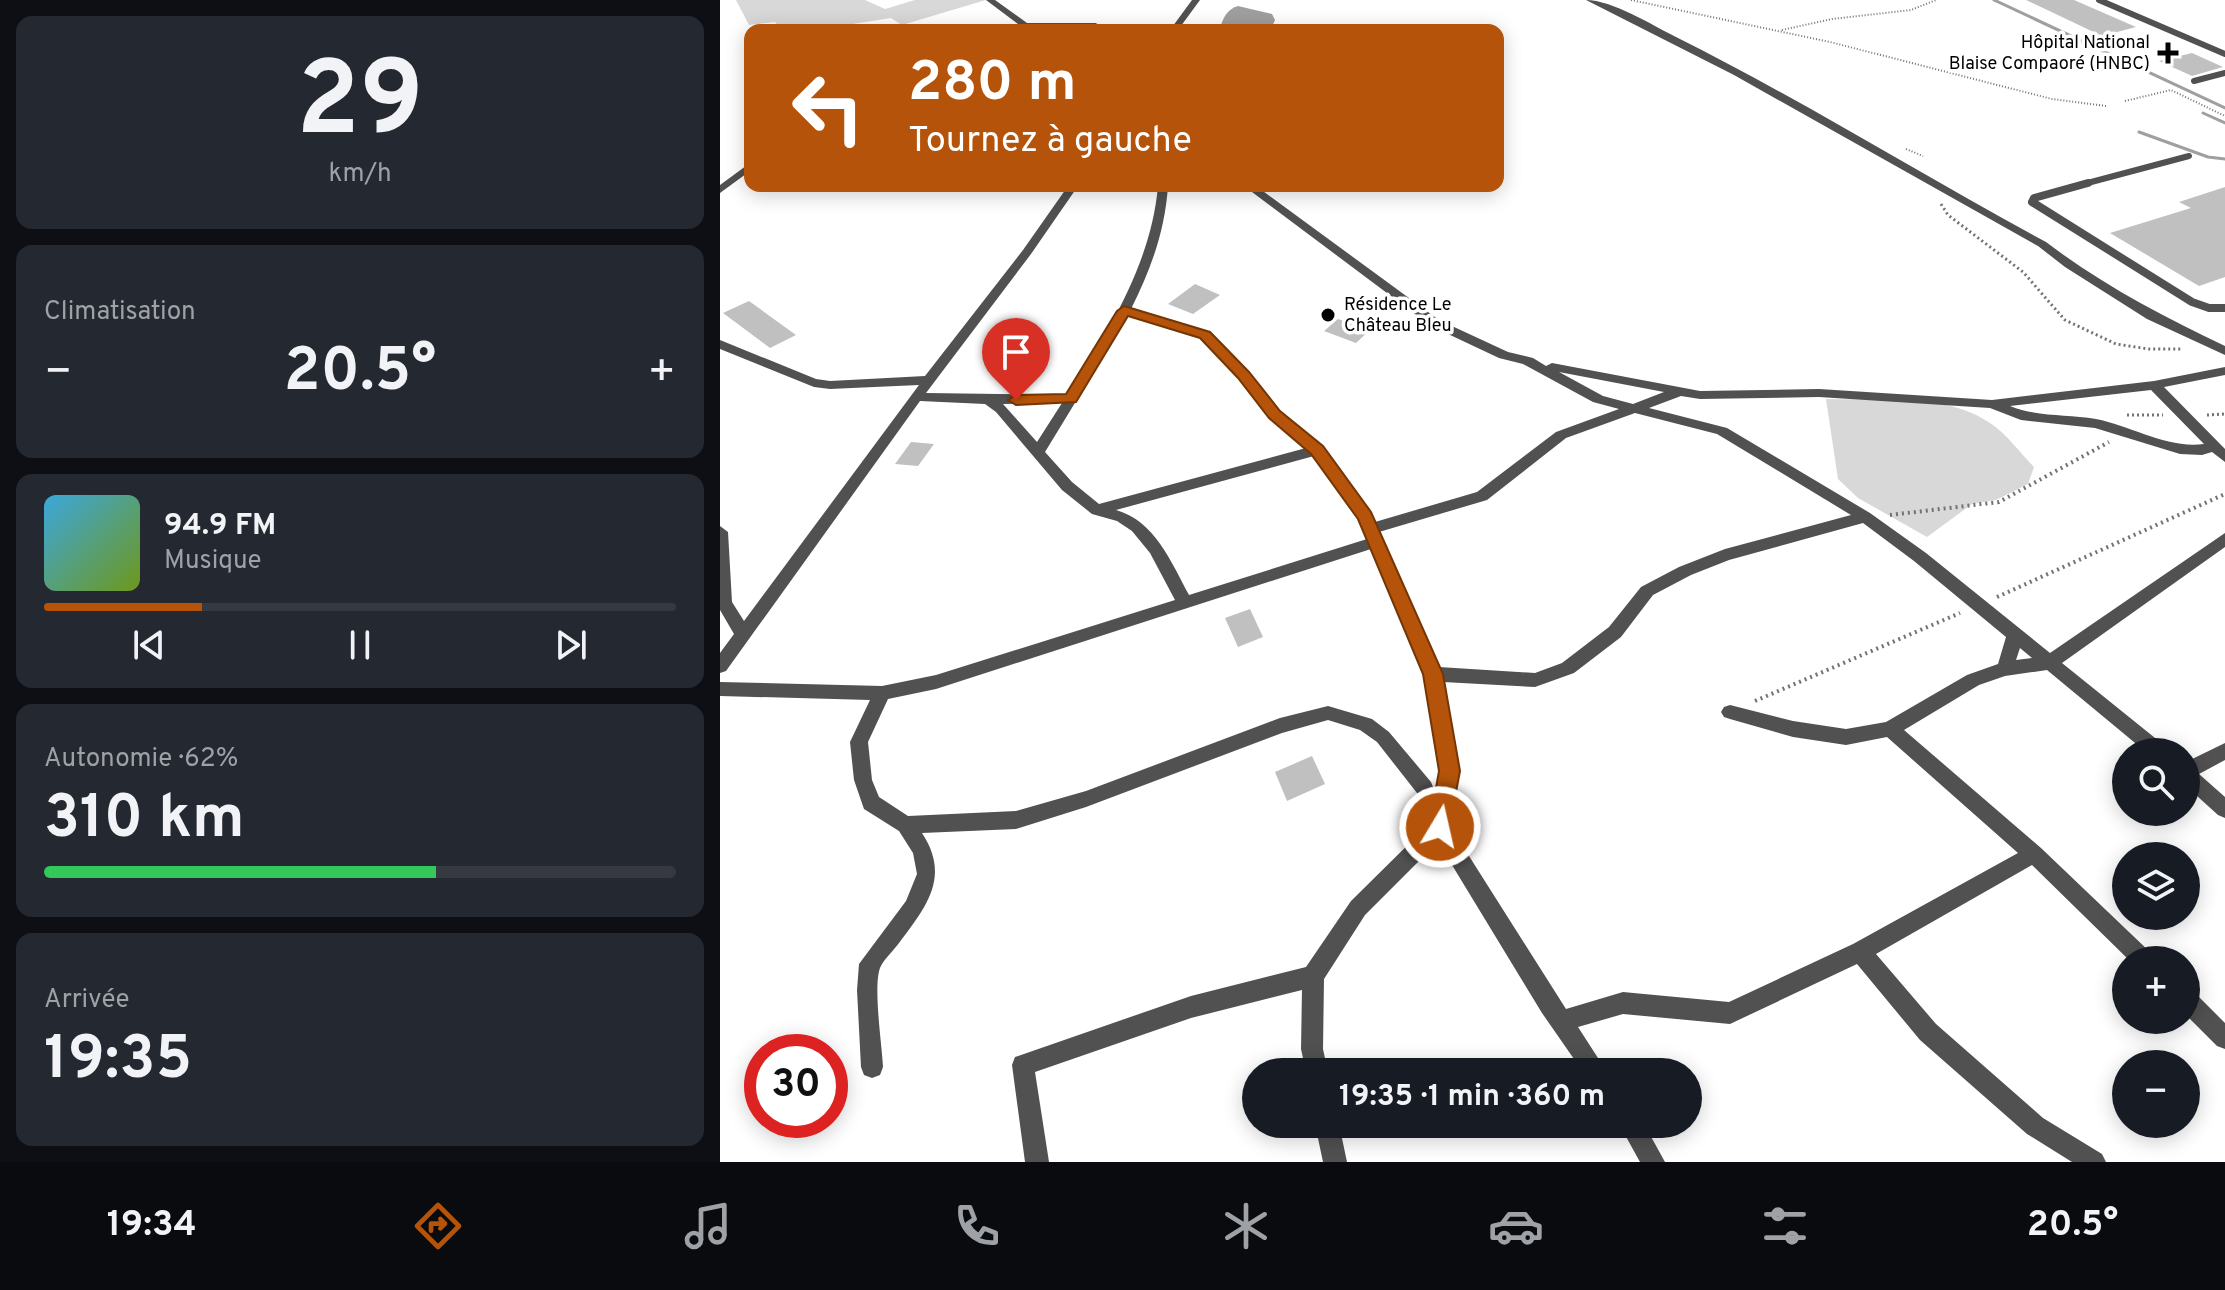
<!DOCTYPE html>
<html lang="fr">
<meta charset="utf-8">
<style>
body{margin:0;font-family:Overpass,sans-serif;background:#242831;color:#f1f3f6;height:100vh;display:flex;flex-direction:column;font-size:30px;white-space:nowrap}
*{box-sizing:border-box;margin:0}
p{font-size:26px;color:#9ea1a6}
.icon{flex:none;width:44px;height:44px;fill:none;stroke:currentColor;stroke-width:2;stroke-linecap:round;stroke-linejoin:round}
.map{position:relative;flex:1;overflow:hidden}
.side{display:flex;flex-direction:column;gap:16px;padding:16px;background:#0d0f14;width:720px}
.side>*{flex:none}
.hud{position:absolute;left:24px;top:24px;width:760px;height:168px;border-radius:16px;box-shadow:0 4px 20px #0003;background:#b45309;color:#fff;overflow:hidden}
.controls{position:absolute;left:1392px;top:738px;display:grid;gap:16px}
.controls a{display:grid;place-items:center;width:88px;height:88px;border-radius:50%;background:#171b24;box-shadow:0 4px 20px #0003;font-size:40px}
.speed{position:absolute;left:24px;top:1034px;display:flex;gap:16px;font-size:40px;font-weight:700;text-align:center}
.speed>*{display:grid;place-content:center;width:104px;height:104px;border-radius:50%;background:#171b24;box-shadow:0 4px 20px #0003;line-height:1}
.speed .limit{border:12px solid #d22;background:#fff;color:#111}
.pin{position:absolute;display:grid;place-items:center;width:68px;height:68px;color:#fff;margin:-82px -34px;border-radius:50% 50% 50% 0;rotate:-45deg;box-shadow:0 0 8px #0007}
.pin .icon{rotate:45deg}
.me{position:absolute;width:88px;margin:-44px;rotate:9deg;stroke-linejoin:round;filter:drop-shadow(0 0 6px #0008)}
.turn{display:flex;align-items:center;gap:28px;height:168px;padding:0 32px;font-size:36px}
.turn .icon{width:104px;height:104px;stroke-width:2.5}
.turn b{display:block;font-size:56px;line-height:68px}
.big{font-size:60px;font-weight:700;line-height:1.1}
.side .tile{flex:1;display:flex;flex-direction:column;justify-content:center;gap:12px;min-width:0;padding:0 28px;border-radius:16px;background:#242831}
.side .dial{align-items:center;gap:0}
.dial b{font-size:104px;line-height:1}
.song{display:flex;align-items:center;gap:24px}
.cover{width:96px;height:96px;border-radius:12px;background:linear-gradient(135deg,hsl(200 70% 55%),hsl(80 70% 35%))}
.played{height:8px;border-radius:4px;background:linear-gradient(90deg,#b45309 25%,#363941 25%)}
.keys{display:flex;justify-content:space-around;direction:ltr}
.heat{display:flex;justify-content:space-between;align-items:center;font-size:44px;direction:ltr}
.charge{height:12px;border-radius:6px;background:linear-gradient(90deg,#34c759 62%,#363941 0)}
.trip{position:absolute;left:522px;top:1058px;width:460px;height:80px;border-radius:40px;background:#171b24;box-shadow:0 4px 20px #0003;font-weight:700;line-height:80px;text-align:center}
.tab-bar{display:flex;height:128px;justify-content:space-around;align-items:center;background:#090b0e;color:#9ea1a6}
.tab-bar .icon{width:56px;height:56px}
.tab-bar .selected{color:#b45309}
.tab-bar b{font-size:36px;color:#f1f3f6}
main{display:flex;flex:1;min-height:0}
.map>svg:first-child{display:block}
</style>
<main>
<section class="side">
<div class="tile dial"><b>29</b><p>km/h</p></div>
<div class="tile"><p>Climatisation</p>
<div class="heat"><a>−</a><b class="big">20.5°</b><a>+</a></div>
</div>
<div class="tile">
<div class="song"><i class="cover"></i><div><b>94.9 FM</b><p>Musique</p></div></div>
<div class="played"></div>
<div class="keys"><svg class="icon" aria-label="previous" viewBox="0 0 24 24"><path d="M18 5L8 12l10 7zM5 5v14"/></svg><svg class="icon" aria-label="pause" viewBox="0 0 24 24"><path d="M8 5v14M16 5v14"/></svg><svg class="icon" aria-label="next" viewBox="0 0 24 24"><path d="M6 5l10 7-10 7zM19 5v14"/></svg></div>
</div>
<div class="tile"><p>Autonomie · 62%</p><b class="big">310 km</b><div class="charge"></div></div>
<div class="tile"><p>Arrivée</p><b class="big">19:35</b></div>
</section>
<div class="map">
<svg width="1505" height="1162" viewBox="0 0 1505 1162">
<rect width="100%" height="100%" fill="#fff"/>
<path fill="#d8d8d8" d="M 16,0 L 145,0 L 165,9 L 195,0 L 266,0 L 182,25 L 171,18 L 94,30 L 93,25 L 61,30 L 55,22 L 29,25 Z
M 1106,399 C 1159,401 1225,392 1270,423 C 1287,434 1300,453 1314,467 L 1308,484 L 1276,500 L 1252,504 L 1207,537 L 1138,498 L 1118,479 Z"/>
<path fill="#9f9f9f" d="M 518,6 L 552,14 L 555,20 L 551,29 L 505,29 L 501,25 C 504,16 508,9 518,6 Z"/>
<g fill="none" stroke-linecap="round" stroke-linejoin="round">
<path stroke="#9f9f9f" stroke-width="3" d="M 1274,0 L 1505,108
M 1483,113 L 1505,123
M 1419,132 L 1488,157 L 1505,159"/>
</g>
<path fill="#c0c0c0" d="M 1306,0 L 1354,0 L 1416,27 L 1382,36 Z
M 1472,53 L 1503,67 L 1472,76 L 1439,61 Z
M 1505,187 L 1505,277 L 1479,286 L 1390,233 L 1471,208 L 1459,202 Z
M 475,284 L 500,295 L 473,314 L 448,304 Z
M 29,301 L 76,335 L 50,348 L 3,313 Z
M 618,319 L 650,330 L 636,343 L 604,331 Z
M 191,442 L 214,444 L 198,466 L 175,464 Z
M 530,609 L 543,637 L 518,647 L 505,618 Z
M 592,756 L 605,784 L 567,801 L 555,772 Z"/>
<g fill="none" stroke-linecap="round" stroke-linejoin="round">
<path stroke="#737373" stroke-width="2" stroke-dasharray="1 2" stroke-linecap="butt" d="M 911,0 L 1110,42 L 1332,99 L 1386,106
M 1062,30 L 1112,19 L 1191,10 L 1216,0
M 1405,101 L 1451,90 L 1505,116
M 1186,149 L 1203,156"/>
<path stroke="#737373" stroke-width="3" stroke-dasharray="2 3" stroke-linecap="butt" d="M 1221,204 L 1228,215 L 1303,272 L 1345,320 L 1396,344 L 1429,349 L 1463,349
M 1407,415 L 1443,415
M 1487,415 L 1505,414"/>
<path stroke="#737373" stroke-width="4" stroke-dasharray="2 4" stroke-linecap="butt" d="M 1170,515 L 1279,502 L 1389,442
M 1277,597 L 1505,494
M 1035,701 L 1240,613"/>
<path stroke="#515151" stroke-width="6" d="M 1379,0 L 1505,54
M 1474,81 L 1505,73
M 1360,185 L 1469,156"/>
<path stroke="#515151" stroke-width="8" d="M 1368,183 L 1314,198 L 1312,202 L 1472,302 L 1489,308 L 1505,308"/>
<path fill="#515151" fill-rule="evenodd" d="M 266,0 L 275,0 L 307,23 L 376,23 L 384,30 L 302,27 Z
M 472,0 L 480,0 L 458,30 L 450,30 Z
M 866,0 C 892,0 932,25 956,37 C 1082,100 1202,175 1326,242 C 1381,284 1442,316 1505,346 L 1505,355 L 1427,319 L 1345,267 L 1318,246 L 1014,75 Z
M 30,163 L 30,171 L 0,193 L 0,185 Z
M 348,186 L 358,186 L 311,254 L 206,393 L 348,395 C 389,330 431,264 438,186 L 448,186 C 445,231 431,269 411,309 L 489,332 L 528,372 L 559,412 L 602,447 L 655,522 L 757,492 L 836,432 L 899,409 L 873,402 L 803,364 L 779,358 L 711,326 L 524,186 L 536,186 L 719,320 L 788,352 L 813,358 L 826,366 L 832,363 L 980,391 L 1099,389 L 1272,400 L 1434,381 L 1505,367 L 1505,375 L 1444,387 L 1505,449 L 1505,462 L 1492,452 L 1482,455 L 1460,454 L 1375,428 L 1301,420 L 1270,408 L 1099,397 L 980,399 L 961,396 L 929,408 L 1007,428 L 1150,513 L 1206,553 L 1330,653 L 1505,533 L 1505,547 L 1342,663 L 1445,746 L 1448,752 L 1426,752 L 1327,670 L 1285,676 L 1259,685 L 1184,730 L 1321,848 L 1431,953 L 1435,960 L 1409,960 L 1312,865 L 1156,954 L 1216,1024 L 1323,1118 L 1382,1154 L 1386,1162 L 1352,1162 L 1307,1134 L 1200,1040 L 1137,964 L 1010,1024 L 903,1014 L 858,1027 L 887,1072 L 863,1072 L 822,1013 L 718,842 L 645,915 L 604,979 L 603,1049 L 608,1072 L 586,1072 L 581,1049 L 582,990 L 471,1018 L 315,1072 L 329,1162 L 305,1162 L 292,1065 L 295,1057 L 471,996 L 586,967 L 631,901 L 709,824 L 697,793 L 657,742 L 640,730 L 608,720 L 562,733 L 366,807 L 296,829 L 202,833 C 231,877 206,907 179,943 C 174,950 163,960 160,968 C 153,987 162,1045 163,1067 L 160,1075 L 152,1078 L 144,1075 L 141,1067 L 137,990 L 139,964 L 186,901 L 197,874 L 193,853 L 179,831 L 144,809 L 134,780 L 130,742 L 150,700 L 0,696 L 0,682 L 162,686 L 216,675 L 455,600 L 430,553 L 412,531 L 397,521 L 372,514 L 342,490 L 276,412 L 265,404 L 200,401 L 6,671 L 0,673 L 0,653 L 14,634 L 0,610 L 0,526 L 8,532 L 12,602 L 24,621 L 199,385 L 110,389 L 94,387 L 0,349 L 0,340 L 96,379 L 110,381 L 205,376 L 303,250 ZM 408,316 L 481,338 L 518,378 L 549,418 L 586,448 L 379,504 L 352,482 L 325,452 ZM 839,372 L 944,392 L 913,404 L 883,396 ZM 1431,390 L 1484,444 C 1447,449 1412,426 1376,419 C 1347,414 1317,417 1290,406 ZM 342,403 L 317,442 L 283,404 ZM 915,413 L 997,434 L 1131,515 L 1005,549 L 959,567 L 921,587 L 889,627 L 842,663 L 815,673 L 719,667 L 659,532 L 767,500 L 846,438 ZM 594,456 L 638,519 L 647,539 L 469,595 C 451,562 435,521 396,510 ZM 1143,523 L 1194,561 L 1286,637 L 1278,664 L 1247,675 L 1166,722 L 1126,729 L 1073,721 L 1010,705 L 1004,707 L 1001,712 L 1004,717 L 1010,719 L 1073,737 L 1126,745 L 1167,737 L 1298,853 L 1133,944 L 1009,1002 L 903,992 L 846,1009 L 730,826 L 738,771 L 723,682 L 815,687 L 854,673 L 901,637 L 933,595 L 971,575 L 1009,560 ZM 651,549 L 704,674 L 720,771 L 716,794 L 711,782 L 669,732 L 652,719 L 608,706 L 560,718 L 366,791 L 296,811 L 188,816 L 159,797 L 152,780 L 148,742 L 168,699 L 216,689 ZM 1300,648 L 1312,658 L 1296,660 Z
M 1505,743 L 1505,760 L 1479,774 L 1505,797 L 1505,818 L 1498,815 L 1466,786 L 1466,762 Z
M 1466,989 L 1474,992 L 1505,1023 L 1505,1049 L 1497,1046 L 1466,1015 Z
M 595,1124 L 619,1124 L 627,1162 L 603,1162 Z
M 899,1124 L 924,1124 L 945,1162 L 920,1162 Z"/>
</g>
<path fill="#b45309" stroke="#753606" stroke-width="2" d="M 404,306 L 490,332 L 529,372 L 560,411 L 603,446 L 651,512 L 723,674 L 740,771 L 728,834 L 720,837 L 713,834 L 709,827 L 719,771 L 703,674 L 638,519 L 591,454 L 549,418 L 518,378 L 480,338 L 408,316 L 356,402 L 296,405 L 288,400 L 296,395 L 346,394 L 397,311 Z"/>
<g fill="#000" stroke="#fff" stroke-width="3">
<path d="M1444 41h8v8h8v8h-8v8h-8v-8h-8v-8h8z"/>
<circle cx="608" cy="315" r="8"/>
</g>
<g text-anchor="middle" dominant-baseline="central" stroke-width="7" stroke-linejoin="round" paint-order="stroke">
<g font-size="18" fill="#000" stroke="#fff" text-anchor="end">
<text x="1430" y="43">Hôpital National<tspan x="1430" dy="21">Blaise Compaoré (HNBC)</tspan></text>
<text x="624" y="305" text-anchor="start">Résidence Le<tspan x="624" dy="21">Château Bleu</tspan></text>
</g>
</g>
</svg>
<div class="controls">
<a><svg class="icon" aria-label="search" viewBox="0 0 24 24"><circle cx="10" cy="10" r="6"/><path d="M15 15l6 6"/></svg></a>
<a><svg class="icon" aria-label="layers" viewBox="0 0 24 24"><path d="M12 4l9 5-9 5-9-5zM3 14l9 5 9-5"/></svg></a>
<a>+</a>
<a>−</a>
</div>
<div class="speed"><div class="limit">30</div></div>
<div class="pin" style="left:296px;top:400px;background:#d93025"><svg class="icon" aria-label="arrive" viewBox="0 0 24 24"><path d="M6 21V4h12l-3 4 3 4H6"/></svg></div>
<svg class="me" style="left:720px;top:827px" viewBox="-20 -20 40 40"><circle r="17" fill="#b45309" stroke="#fff" stroke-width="3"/><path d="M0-11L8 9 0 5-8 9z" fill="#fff"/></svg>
<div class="trip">19:35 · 1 min · 360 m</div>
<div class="hud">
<div class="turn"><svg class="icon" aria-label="left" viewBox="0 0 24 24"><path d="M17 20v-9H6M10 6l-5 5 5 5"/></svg><div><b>280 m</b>Tournez à gauche</div></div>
</div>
</div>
</main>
<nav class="tab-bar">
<b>19:34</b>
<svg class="icon selected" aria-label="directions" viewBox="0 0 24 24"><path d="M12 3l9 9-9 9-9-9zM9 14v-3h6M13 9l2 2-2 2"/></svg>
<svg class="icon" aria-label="music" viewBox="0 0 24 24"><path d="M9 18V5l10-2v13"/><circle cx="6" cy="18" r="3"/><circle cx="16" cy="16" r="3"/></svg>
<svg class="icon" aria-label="phone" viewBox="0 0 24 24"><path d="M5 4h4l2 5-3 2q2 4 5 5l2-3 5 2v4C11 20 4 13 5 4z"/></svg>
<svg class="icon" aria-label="climate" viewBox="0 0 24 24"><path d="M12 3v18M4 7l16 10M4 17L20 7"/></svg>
<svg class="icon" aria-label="car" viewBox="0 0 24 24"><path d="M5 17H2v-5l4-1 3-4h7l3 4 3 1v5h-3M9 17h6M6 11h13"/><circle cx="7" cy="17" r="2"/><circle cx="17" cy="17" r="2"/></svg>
<svg class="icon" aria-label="filters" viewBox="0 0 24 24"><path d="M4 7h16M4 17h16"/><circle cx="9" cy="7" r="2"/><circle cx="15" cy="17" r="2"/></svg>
<b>20.5°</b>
</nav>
